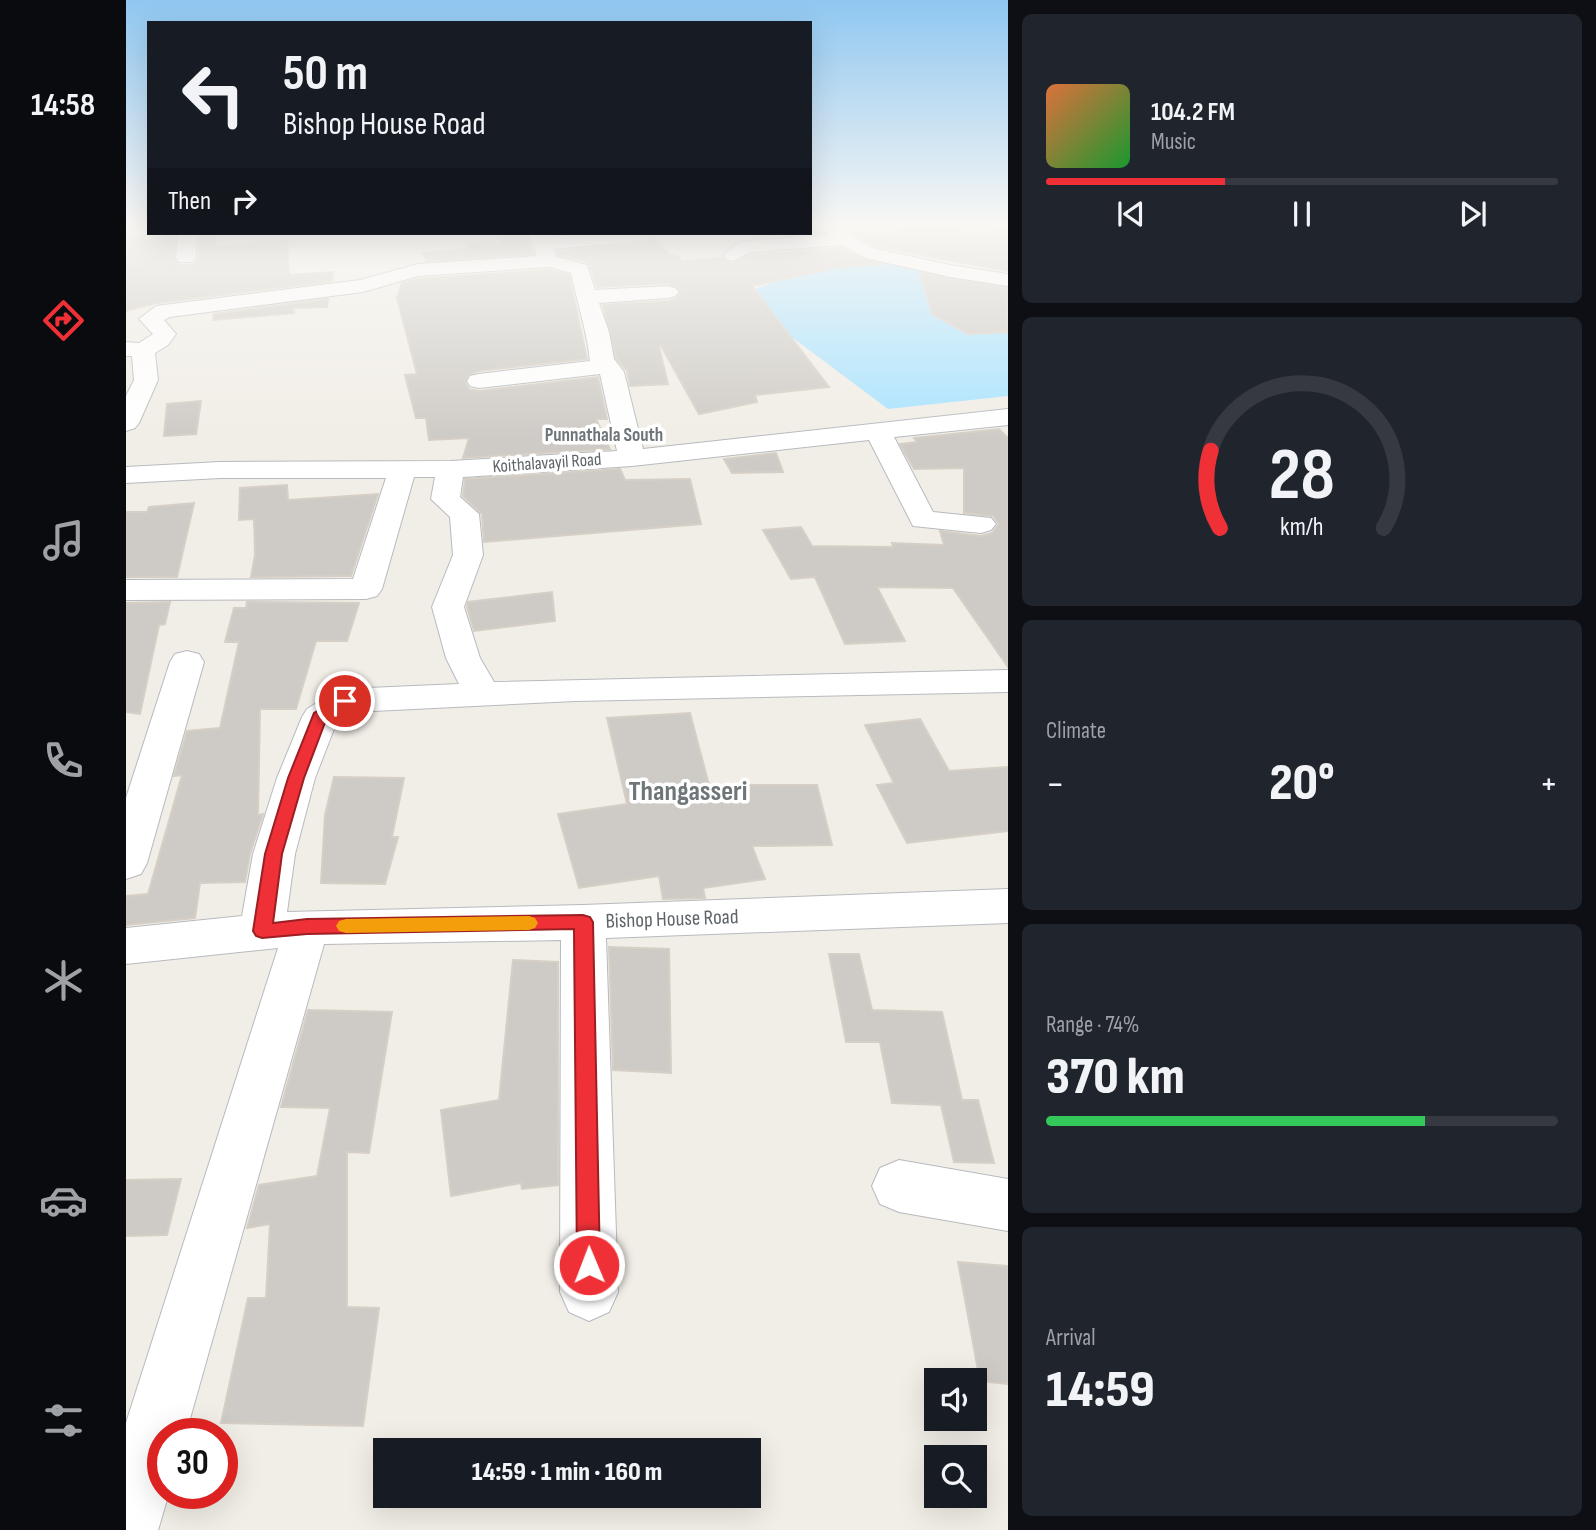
<!DOCTYPE html>
<meta charset="utf-8">
<style>
body{margin:0;font-family:"Sofia Sans Condensed",sans-serif;background:#20242c;color:#f1f3f6;height:100vh;display:flex;flex-direction:column;font-size:26px;white-space:nowrap}
*{box-sizing:border-box;margin:0}
p{font-size:23px;color:#9ea1a6}
.icon{flex:none;width:38px;height:38px;fill:none;stroke:currentColor;stroke-width:2;stroke-linecap:round;stroke-linejoin:round}
.map{position:relative;flex:1;overflow:hidden}
.side{display:flex;flex-direction:column;gap:14px;padding:14px;background:#0d0f14;width:588px}
.side>*{flex:none}
.guide{position:absolute;left:21px;top:21px;width:665px;height:214px;border-radius:0px;box-shadow:0 7px 28px #0002;background:#171b24;color:#f1f3f6;overflow:hidden}
.tools{position:absolute;left:798px;top:1368px;display:grid;gap:14px}
.tools a{display:grid;place-items:center;width:63px;height:63px;border-radius:0px;background:#171b24;box-shadow:0 7px 28px #0002;font-size:35px}
.speed{position:absolute;left:21px;top:1418px;display:flex;gap:14px;font-size:35px;font-weight:700;text-align:center}
.speed>*{display:grid;place-content:center;width:91px;height:91px;border-radius:50%;background:#171b24;box-shadow:0 7px 28px #0002;line-height:1}
.speed .limit{border:10px solid #d22;background:#fff;color:#111}
.pin{position:absolute;display:grid;place-items:center;width:60px;height:60px;color:#fff;margin:-30px;border:4px solid #fff;border-radius:50%;box-shadow:0 2px 7px #0007}
.me{position:absolute;width:77px;margin:-38px;rotate:359deg;stroke-linejoin:round;filter:drop-shadow(0 0 5px #0008)}
.turn{display:flex;align-items:center;gap:24px;height:147px;padding:0 21px;font-size:32px}
.turn .icon{width:91px;height:91px;stroke-width:2.5}
.turn b{display:block;font-size:49px;line-height:60px}
.then{display:flex;align-items:center;height:66px;padding:0 21px;background:#0003;gap:14px;font-size:26px}
.big{font-size:52px;font-weight:800;line-height:1.1}
.side .widget{flex:1;display:flex;flex-direction:column;justify-content:center;gap:10px;min-width:0;padding:0 24px;border-radius:10px;background:#20242c}
.side .dial{align-items:center;gap:0}
.dial svg{height:182px;overflow:visible;fill:none;stroke:#363941;stroke-width:7;stroke-linecap:round;text-anchor:middle}
.dial text{fill:#f1f3f6;stroke:none}
.song{display:flex;align-items:center;gap:21px}
.cover{width:84px;height:84px;border-radius:10px;background:linear-gradient(135deg,hsl(20 70% 55%),hsl(130 70% 35%))}
.played{height:7px;border-radius:4px;background:linear-gradient(90deg,#ef3036 35%,#363941 35%)}
.keys{display:flex;justify-content:space-around;direction:ltr}
.heat{display:flex;justify-content:space-between;align-items:center;font-size:38px;direction:ltr}
.charge{height:10px;border-radius:5px;background:linear-gradient(90deg,#34c759 74%,#363941 0)}
.trip{position:absolute;left:247px;top:1438px;width:388px;height:70px;border-radius:0px;background:#171b24;box-shadow:0 7px 28px #0002;font-weight:800;line-height:70px;text-align:center}
main{display:flex;flex:1;min-height:0}
.menu{display:flex;flex-direction:column;width:126px;justify-content:space-around;align-items:center;background:#090b0e;color:#9ea1a6}
.menu .icon{width:49px;height:49px}
.menu .current{color:#ef3036}
.menu b{font-size:32px;color:#f1f3f6}
.map>svg:first-child{display:block}
</style>
<main>
<nav class="menu">
<b>14:58</b>
<svg class="icon current" aria-label="directions" viewBox="0 0 24 24"><path d="M12 3l9 9-9 9-9-9zM9 14v-3h6M13 9l2 2-2 2"/></svg>
<svg class="icon" aria-label="music" viewBox="0 0 24 24"><path d="M9 18V5l10-2v13"/><circle cx="6" cy="18" r="3"/><circle cx="16" cy="16" r="3"/></svg>
<svg class="icon" aria-label="phone" viewBox="0 0 24 24"><path d="M5 4h4l2 5-3 2q2 4 5 5l2-3 5 2v4C11 20 4 13 5 4z"/></svg>
<svg class="icon" aria-label="climate" viewBox="0 0 24 24"><path d="M12 3v18M4 7l16 10M4 17L20 7"/></svg>
<svg class="icon" aria-label="car" viewBox="0 0 24 24"><path d="M5 17H2v-5l4-1 3-4h7l3 4 3 1v5h-3M9 17h6M6 11h13"/><circle cx="7" cy="17" r="2"/><circle cx="17" cy="17" r="2"/></svg>
<svg class="icon" aria-label="filters" viewBox="0 0 24 24"><path d="M4 7h16M4 17h16"/><circle cx="9" cy="7" r="2"/><circle cx="15" cy="17" r="2"/></svg>
</nav>
<div class="map">
<svg width="882" height="1530" viewBox="0 0 882 1530">
<rect width="100%" height="100%" fill="#f1eee7"/>
<path fill="#a9e3ff" d="M 742,260 L 882,283 L 882,396 L 762,409 L 611,296 L 669,274 Z"/>
<path fill="#cecbc6" stroke="#d6cfc5" stroke-width="2" d="M 831,225 L 839,232 L 882,230 L 882,271 L 747,246 L 729,234 Z
M 73,233 L 90,233 L 90,246 L 161,241 L 163,275 L 207,272 L 206,281 L 30,303 L 0,311 L 0,239 L 49,235 L 48,260 L 53,265 L 67,265 L 73,258 Z
M 400,233 L 407,254 L 300,261 L 297,253 L 343,249 L 342,244 L 374,243 L 371,235 Z
M 528,237 L 543,255 L 551,255 L 556,261 L 596,258 L 606,264 L 623,255 L 715,248 L 738,260 L 753,264 L 713,267 L 626,286 L 703,387 L 629,395 L 631,402 L 573,414 L 535,346 L 533,347 L 542,384 L 504,386 L 501,371 L 490,358 L 477,305 L 543,301 L 551,298 L 555,290 L 542,283 L 471,287 L 462,262 L 433,255 L 431,251 L 517,244 Z
M 423,270 L 443,275 L 461,359 L 353,371 L 342,375 L 339,382 L 343,389 L 353,391 L 472,377 L 481,419 L 470,419 L 484,449 L 337,458 L 343,438 L 303,440 L 300,418 L 290,418 L 279,375 L 291,374 L 271,298 L 276,283 L 292,279 Z
M 794,273 L 882,288 L 882,332 L 842,334 L 806,314 Z
M 202,299 L 201,307 L 167,308 L 168,313 L 87,320 L 88,314 Z
M 75,401 L 70,434 L 38,436 L 41,404 Z
M 873,429 L 882,438 L 882,667 L 827,588 L 751,587 L 779,641 L 719,644 L 689,577 L 665,579 L 637,530 L 675,527 L 686,546 L 767,547 L 766,543 L 818,545 L 814,531 L 855,536 L 866,533 L 873,524 L 867,516 L 838,513 L 838,468 L 788,469 L 774,444 L 791,442 L 788,438 Z
M 650,453 L 657,472 L 606,473 L 598,459 Z
M 494,469 L 499,480 L 564,479 L 575,524 L 358,542 L 356,514 L 337,496 L 339,479 Z
M 161,485 L 162,500 L 252,494 L 225,576 L 125,577 L 129,555 L 128,519 L 113,520 L 114,488 Z
M 68,503 L 51,577 L 0,577 L 0,512 L 21,512 L 23,507 Z
M 426,592 L 429,621 L 348,631 L 341,607 L 342,602 Z
M 44,602 L 39,624 L 33,625 L 14,714 L 0,712 L 0,603 Z
M 121,602 L 233,603 L 221,641 L 190,641 L 170,709 L 134,709 L 132,815 L 137,814 L 124,854 L 119,882 L 74,883 L 69,918 L 0,925 L 0,896 L 22,894 L 56,775 L 48,776 L 61,731 L 94,728 L 113,642 L 99,642 L 108,608 L 120,608 Z
M 564,713 L 583,785 L 691,785 L 706,845 L 626,846 L 639,879 L 577,888 L 579,898 L 537,899 L 533,876 L 453,888 L 432,814 L 501,804 L 481,718 Z
M 794,719 L 823,771 L 882,767 L 882,831 L 781,843 L 751,785 L 768,783 L 739,725 Z
M 208,777 L 278,778 L 266,837 L 272,837 L 259,884 L 195,883 L 199,815 Z
M 483,947 L 543,949 L 545,1073 L 487,1070 Z
M 703,954 L 733,954 L 746,1010 L 816,1012 L 836,1100 L 852,1100 L 868,1163 L 828,1162 L 815,1105 L 766,1103 L 754,1042 L 720,1042 Z
M 387,960 L 432,962 L 432,1185 L 396,1189 L 395,1183 L 325,1196 L 315,1110 L 373,1100 Z
M 182,1010 L 266,1012 L 243,1153 L 221,1152 L 221,1307 L 253,1308 L 237,1426 L 95,1423 L 122,1298 L 140,1298 L 144,1224 L 121,1228 L 133,1185 L 191,1176 L 204,1108 L 155,1107 Z
M 55,1179 L 41,1235 L 0,1236 L 0,1180 Z
M 832,1262 L 882,1266 L 882,1384 L 854,1381 Z"/>
<g fill="none" stroke-linecap="round" stroke-linejoin="round">
<g stroke="#b7babe" stroke-width="2">
<path id="minor" d="M 0,225 L 23,225 L 23,233 L 27,233 L 0,237 Z
M 691,225 L 712,225 L 746,248 L 824,265 L 882,274 L 882,286 L 824,277 L 739,258 L 716,245 L 624,252 L 607,261 L 600,259 L 597,255 L 612,243 L 619,241 L 702,235 Z
M 52,233 L 70,233 L 70,258 L 67,262 L 53,262 L 50,258 Z
M 402,233 L 420,233 L 422,237 L 477,233 L 525,233 L 527,235 L 517,241 L 427,249 L 431,257 L 461,265 L 469,290 L 542,286 L 549,288 L 553,292 L 549,296 L 542,298 L 473,303 L 483,332 L 488,359 L 498,372 L 517,449 L 882,409 L 882,425 L 768,437 L 807,512 L 865,518 L 870,524 L 865,530 L 855,533 L 787,526 L 743,440 L 506,466 L 337,477 L 334,497 L 353,514 L 357,555 L 338,607 L 354,658 L 368,682 L 882,670 L 882,692 L 449,701 L 227,712 L 210,724 L 189,778 L 169,854 L 161,912 L 457,905 L 882,889 L 882,923 L 480,938 L 492,1292 L 483,1312 L 463,1321 L 443,1312 L 434,1292 L 435,940 L 198,944 L 60,1433 L 37,1433 L 37,1493 L 43,1493 L 33,1527 L 32,1530 L 0,1530 L 0,1423 L 152,948 L 0,964 L 0,928 L 116,916 L 127,854 L 151,778 L 176,717 L 181,709 L 206,693 L 219,689 L 333,684 L 320,658 L 306,607 L 327,555 L 324,517 L 305,499 L 309,477 L 288,477 L 256,589 L 251,596 L 240,599 L 0,600 L 0,580 L 227,579 L 260,478 L 94,478 L 0,483 L 0,467 L 94,462 L 325,461 L 491,451 L 474,374 L 353,388 L 344,386 L 341,381 L 344,376 L 353,374 L 464,361 C 461,331 451,302 445,273 L 423,267 L 292,276 L 237,292 L 44,317 L 38,320 L 50,334 L 42,345 L 29,353 L 32,380 L 13,423 L 9,428 L 0,431 L 0,396 L 8,380 L 6,356 L 0,356 L 0,342 L 13,343 L 27,334 L 13,319 L 30,306 L 234,280 L 292,264 L 411,256 Z
M 61,651 L 73,654 L 78,662 L 21,863 L 15,874 L 0,879 L 0,798 L 44,662 L 49,654 Z
M 773,1160 L 882,1179 L 882,1231 L 773,1212 L 754,1204 L 746,1186 L 754,1168 Z"/>
</g>
<use href="#minor" fill="#fff" fill-rule="evenodd"/>
</g>
<linearGradient id="sky" x2="0" y2="1"><stop stop-color="#8fc7f1"/><stop offset="0.51" stop-color="#f9f7f4"/><stop offset="1" stop-color="#f9f7f4" stop-opacity="0"/></linearGradient>
<rect width="882" height="439" fill="url(#sky)"/>
<path fill="#ef3036" stroke="#9b1f23" stroke-width="2" d="M 219,696 L 226,701 L 200,720 L 178,778 L 156,854 L 147,923 L 181,919 L 457,915 L 464,917 L 467,922 L 474,1265 L 471,1274 L 463,1277 L 454,1274 L 451,1265 L 448,929 L 181,934 L 136,938 L 130,936 L 127,931 L 139,854 L 162,778 L 188,713 Z"/>
<path fill="#f59e0b" d="M 403,916 L 409,918 L 412,923 L 409,928 L 403,930 L 220,933 L 213,931 L 210,926 L 213,921 L 220,919 Z"/>
<g text-anchor="middle" dominant-baseline="central" stroke-width="7" stroke-linejoin="round" paint-order="stroke">
<g font-size="18" fill="#5e6468" stroke="#fff">
<text transform="translate(421 463) rotate(-4)">Koithalavayil Road</text>
</g>
<g font-size="19" font-weight="bold" fill="#6f767a" stroke="#fff">
<text x="478" y="435">Punnathala South</text>
</g>
<g font-size="21" fill="#5e6468" stroke="#fff">
<text transform="translate(546 919) rotate(-2)">Bishop House Road</text>
</g>
<g font-size="28" font-weight="bold" fill="#6f767a" stroke="#fff">
<text x="562" y="791">Thangasseri</text>
</g>
</g>
</svg>
<div class="tools">
<a><svg class="icon" aria-label="sound" viewBox="0 0 24 24"><path d="M4 9h4l5-4v14l-5-4H4zM17 9q2 3 0 6"/></svg></a>
<a><svg class="icon" aria-label="search" viewBox="0 0 24 24"><circle cx="10" cy="10" r="6"/><path d="M15 15l6 6"/></svg></a>
</div>
<div class="speed"><div class="limit">30</div></div>
<div class="pin" style="left:219px;top:701px;background:#d93025"><svg class="icon" aria-label="arrive" viewBox="0 0 24 24"><path d="M6 21V4h12l-3 4 3 4H6"/></svg></div>
<svg class="me" style="left:463px;top:1265px" viewBox="-20 -20 40 40"><circle r="17" fill="#ef3036" stroke="#fff" stroke-width="3"/><path d="M0-11L8 9 0 5-8 9z" fill="#fff"/></svg>
<div class="trip">14:59 · 1 min · 160 m</div>
<div class="guide">
<div class="turn"><svg class="icon" aria-label="left" viewBox="0 0 24 24"><path d="M17 20v-9H6M10 6l-5 5 5 5"/></svg><div><b>50 m</b>Bishop House Road</div></div>
<div class="then">Then<svg class="icon" aria-label="right" viewBox="0 0 24 24"><path d="M7 20v-9h11M14 6l5 5-5 5"/></svg></div>
</div>
</div>
<section class="side">
<div class="widget">
<div class="song"><i class="cover"></i><div><b>104.2 FM</b><p>Music</p></div></div>
<div class="played"></div>
<div class="keys"><svg class="icon" aria-label="previous" viewBox="0 0 24 24"><path d="M18 5L8 12l10 7zM5 5v14"/></svg><svg class="icon" aria-label="pause" viewBox="0 0 24 24"><path d="M8 5v14M16 5v14"/></svg><svg class="icon" aria-label="next" viewBox="0 0 24 24"><path d="M6 5l10 7-10 7zM19 5v14"/></svg></div>
</div>
<div class="widget dial"><svg viewBox="0 0 100 80">
<path d="M14 69A42 42 0 1 1 86 69"/>
<path d="M14 69A42 42 0 0 1 10 35" stroke="#ef3036"/>
<text x="50" y="56" font-size="32" font-weight="700">28</text>
<text x="50" y="72" font-size="11">km/h</text>
</svg></div>
<div class="widget"><p>Climate</p>
<div class="heat"><a>−</a><b class="big">20°</b><a>+</a></div>
</div>
<div class="widget"><p>Range · 74%</p><b class="big">370 km</b><div class="charge"></div></div>
<div class="widget"><p>Arrival</p><b class="big">14:59</b></div>
</section>
</main>
